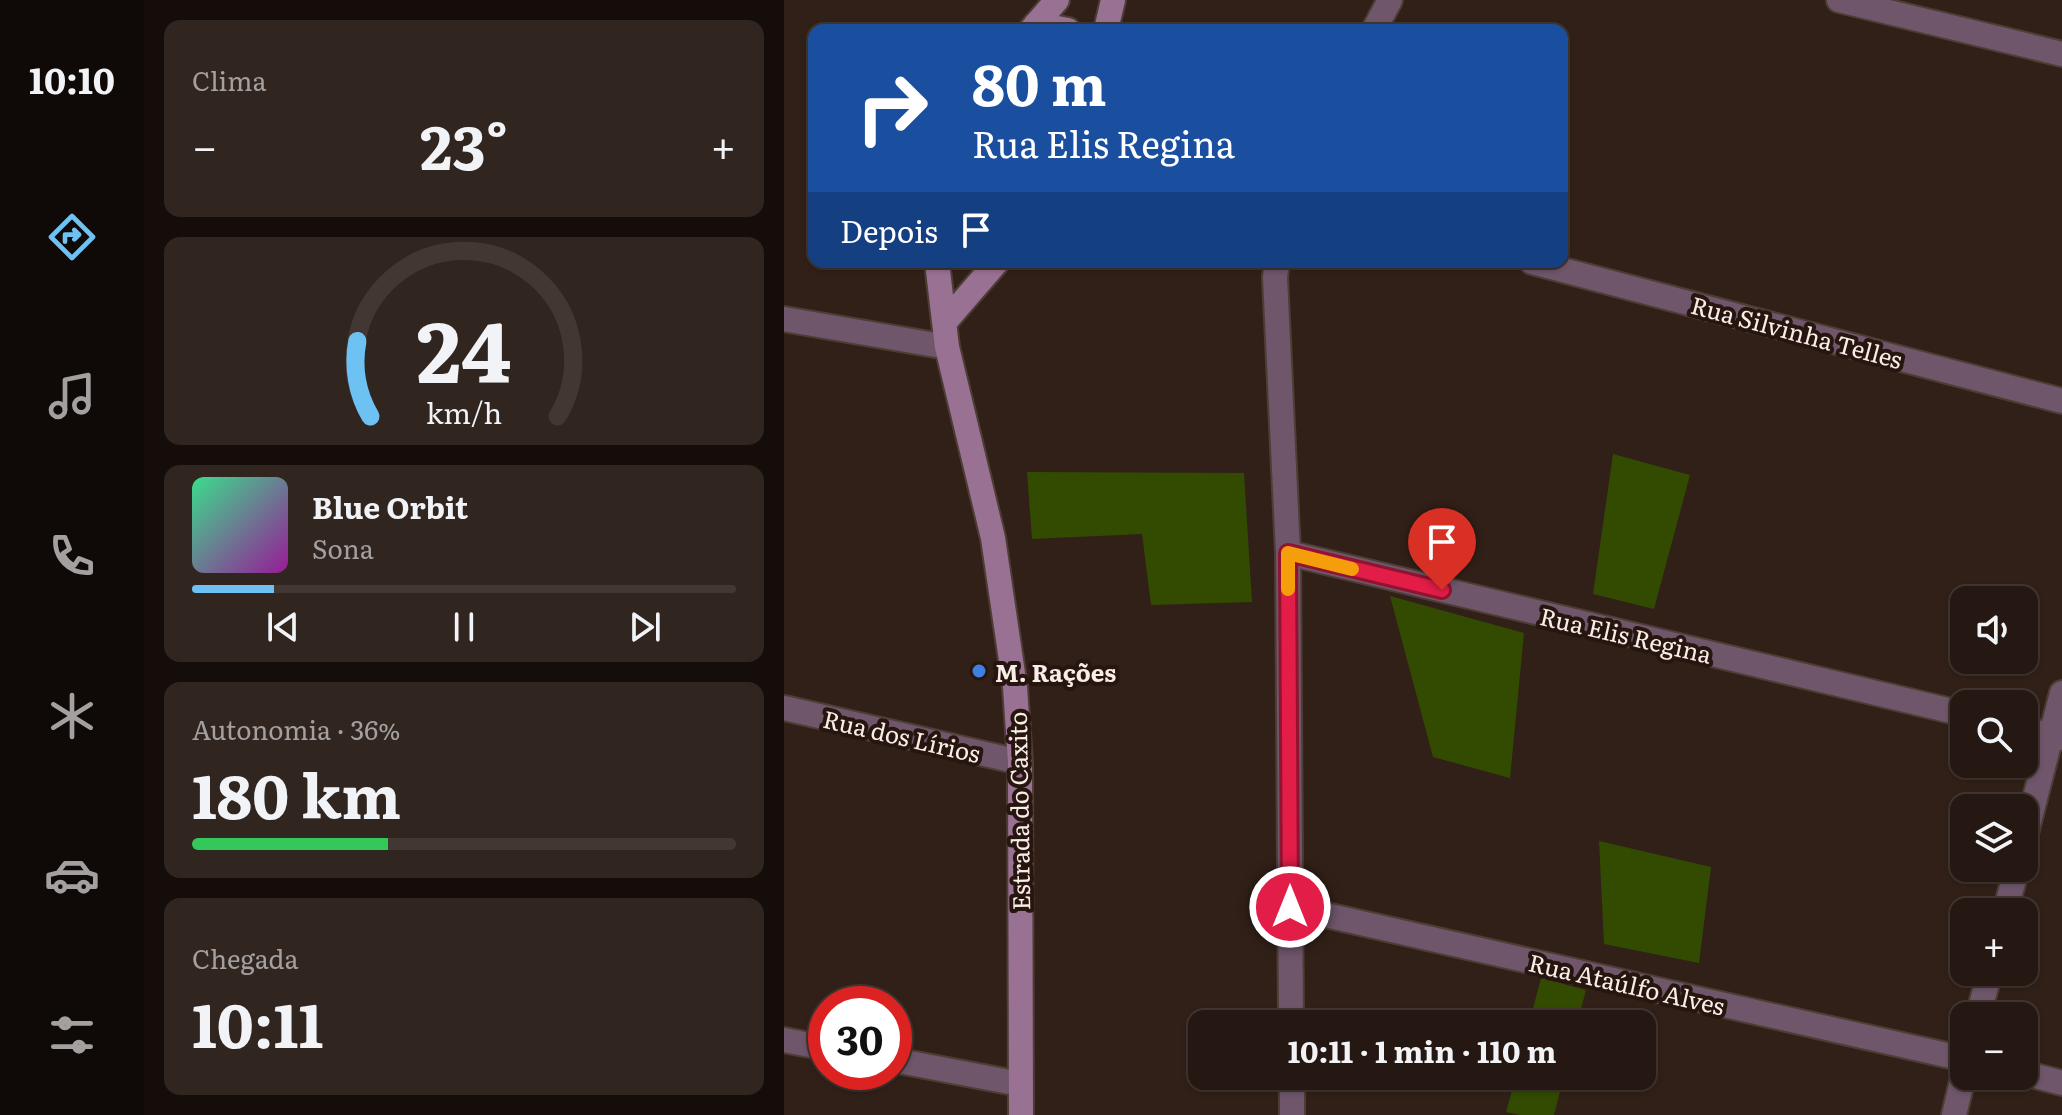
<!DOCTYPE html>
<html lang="pt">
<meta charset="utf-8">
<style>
body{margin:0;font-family:Literata,serif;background:#312520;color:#f1f3f6;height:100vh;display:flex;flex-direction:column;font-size:30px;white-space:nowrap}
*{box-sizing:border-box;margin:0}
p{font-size:26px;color:#a3a09f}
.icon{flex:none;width:44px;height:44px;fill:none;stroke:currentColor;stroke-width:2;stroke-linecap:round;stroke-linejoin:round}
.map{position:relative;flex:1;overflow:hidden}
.panel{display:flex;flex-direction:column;gap:20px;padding:20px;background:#140d0a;width:640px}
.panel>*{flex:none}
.guide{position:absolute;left:24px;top:24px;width:760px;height:244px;border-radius:16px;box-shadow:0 2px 6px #0004,0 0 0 2px #423732;background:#1a4fa0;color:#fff;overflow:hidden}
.buttons{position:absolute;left:1166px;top:586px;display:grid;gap:16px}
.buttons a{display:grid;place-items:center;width:88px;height:88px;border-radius:16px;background:#251812;box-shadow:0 2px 6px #0004,0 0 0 2px #423732;font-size:40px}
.speed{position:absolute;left:24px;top:986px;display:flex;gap:16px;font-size:40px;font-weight:700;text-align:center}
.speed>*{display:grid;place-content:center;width:104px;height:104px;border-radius:50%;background:#251812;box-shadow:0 2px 6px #0004,0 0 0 2px #423732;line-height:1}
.speed .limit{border:12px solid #d22;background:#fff;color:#111}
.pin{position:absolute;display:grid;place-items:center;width:68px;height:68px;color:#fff;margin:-82px -34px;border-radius:50% 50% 50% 0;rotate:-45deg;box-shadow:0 0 8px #0007}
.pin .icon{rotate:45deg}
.me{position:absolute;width:88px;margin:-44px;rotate:0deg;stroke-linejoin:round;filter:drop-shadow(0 0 6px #0008)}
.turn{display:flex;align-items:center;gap:28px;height:168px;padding:0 32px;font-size:36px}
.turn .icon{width:104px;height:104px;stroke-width:2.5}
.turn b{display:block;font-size:56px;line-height:68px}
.then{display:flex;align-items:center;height:76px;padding:0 32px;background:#0003;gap:16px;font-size:30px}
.big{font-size:60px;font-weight:700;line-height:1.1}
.panel .widget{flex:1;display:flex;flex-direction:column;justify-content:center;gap:12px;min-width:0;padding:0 28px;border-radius:16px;background:#312520}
.panel .dial{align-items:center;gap:0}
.dial svg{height:208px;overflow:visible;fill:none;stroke:#423732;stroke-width:7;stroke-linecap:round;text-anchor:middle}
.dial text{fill:#f1f3f6;stroke:none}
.song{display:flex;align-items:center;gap:24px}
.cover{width:96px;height:96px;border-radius:12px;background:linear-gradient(135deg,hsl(150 70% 55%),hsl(300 70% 35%))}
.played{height:8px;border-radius:4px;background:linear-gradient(90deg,#6dc2f3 15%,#423732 15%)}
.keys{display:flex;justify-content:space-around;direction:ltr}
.heat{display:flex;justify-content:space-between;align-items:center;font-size:44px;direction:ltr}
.charge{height:12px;border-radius:6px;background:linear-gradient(90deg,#34c759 36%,#423732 0)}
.trip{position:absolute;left:404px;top:1010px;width:468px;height:80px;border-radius:16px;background:#251812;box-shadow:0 2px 6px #0004,0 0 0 2px #423732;font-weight:700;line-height:80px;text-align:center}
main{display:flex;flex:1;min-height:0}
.menu{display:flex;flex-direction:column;width:144px;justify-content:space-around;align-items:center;background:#0f0a07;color:#a3a09f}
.menu .icon{width:56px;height:56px}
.menu .on{color:#6dc2f3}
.menu b{font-size:36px;color:#f1f3f6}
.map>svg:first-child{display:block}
</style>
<main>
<nav class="menu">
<b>10:10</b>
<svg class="icon on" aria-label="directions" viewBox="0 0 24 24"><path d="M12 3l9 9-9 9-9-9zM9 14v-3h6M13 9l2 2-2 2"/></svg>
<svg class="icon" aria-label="music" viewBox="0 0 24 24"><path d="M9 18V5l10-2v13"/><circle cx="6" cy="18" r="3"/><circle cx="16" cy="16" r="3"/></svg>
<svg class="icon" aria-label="phone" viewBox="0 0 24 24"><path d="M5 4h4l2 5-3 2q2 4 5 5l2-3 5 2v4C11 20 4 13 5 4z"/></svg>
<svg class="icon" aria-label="climate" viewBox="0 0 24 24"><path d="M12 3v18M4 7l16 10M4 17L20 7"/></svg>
<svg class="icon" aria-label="car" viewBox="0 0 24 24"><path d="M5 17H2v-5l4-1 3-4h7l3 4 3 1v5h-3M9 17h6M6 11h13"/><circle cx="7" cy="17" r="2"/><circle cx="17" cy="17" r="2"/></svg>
<svg class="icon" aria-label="filters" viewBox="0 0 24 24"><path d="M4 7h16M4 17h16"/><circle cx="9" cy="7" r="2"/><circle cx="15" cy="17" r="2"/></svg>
</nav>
<section class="panel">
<div class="widget"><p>Clima</p>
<div class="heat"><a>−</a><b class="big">23°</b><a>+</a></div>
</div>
<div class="widget dial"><svg viewBox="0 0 100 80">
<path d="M14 69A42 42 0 1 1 86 69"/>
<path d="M14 69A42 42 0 0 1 9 40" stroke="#6dc2f3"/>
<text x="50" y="56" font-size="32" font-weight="700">24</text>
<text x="50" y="72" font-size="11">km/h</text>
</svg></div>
<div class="widget">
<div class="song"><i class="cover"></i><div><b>Blue Orbit</b><p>Sona</p></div></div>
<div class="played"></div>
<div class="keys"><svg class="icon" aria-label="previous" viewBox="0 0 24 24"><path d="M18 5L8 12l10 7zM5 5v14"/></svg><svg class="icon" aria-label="pause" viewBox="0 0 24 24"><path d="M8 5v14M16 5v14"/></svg><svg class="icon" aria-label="next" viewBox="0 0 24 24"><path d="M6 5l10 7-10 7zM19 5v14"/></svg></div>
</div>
<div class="widget"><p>Autonomia · 36%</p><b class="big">180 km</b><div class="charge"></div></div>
<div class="widget"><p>Chegada</p><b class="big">10:11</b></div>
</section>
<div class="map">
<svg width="1278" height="1115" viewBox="0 0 1278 1115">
<rect width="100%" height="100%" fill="#312018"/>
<path fill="#324b00" d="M 829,454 L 906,475 L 870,609 L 809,594 Z
M 243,472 L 460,473 L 468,602 L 367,605 L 358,534 L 248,539 Z
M 606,596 L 740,633 L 726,778 L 649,757 Z
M 815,841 L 927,867 L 915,963 L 820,944 Z
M 757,978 L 802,990 L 793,1024 L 745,1024 Z
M 732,1076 L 780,1076 L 770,1115 L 736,1115 L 722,1112 Z"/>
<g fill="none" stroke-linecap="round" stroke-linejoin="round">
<g stroke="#4d3d35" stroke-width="28">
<path id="street" d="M 1055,0 L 1278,54
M 590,30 L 606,0
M 493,262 L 491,277 L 504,553 L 507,1024
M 748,262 L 1278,401
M 0,319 L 163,347
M 504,553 L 1180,714
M 0,708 L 236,762
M 1240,729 L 1278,738
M 1240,841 L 1278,693
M 506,907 L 1180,1059
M 1221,912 L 1233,868
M 1194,1016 L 1206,972
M 0,1040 L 42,1048
M 110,1060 L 236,1084
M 1240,1073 L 1278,1083
M 508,1076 L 508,1115
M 1170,1115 L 1180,1073"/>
</g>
<g stroke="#4d3d35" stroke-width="28">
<path id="secondary" d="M 252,24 L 284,30
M 247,30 L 273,0
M 322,30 L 329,0
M 153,262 L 163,347 L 209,538 L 231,687 L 236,762 L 237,1115
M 161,322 L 213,262"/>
</g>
<use href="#street" stroke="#6f566b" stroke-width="24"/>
<use href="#secondary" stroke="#997193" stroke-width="24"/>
</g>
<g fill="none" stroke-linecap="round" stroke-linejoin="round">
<g stroke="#92132f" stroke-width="20">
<path id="route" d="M 506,907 L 504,553 L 658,590"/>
</g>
<use href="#route" stroke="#e11d48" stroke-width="14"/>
<path stroke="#f59e0b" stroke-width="14" d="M 504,589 L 504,553 L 568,569"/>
</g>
<circle fill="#3f7fe0" stroke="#26160f" stroke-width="3" cx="195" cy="671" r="8"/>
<g text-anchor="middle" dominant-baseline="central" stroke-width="8" stroke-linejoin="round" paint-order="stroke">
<g font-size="24" fill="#f9ede8" stroke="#26160f">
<text transform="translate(1013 331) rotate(15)">Rua Silvinha Telles</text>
<text transform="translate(842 634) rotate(13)">Rua Elis Regina</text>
<text transform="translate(118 735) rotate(13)">Rua dos Lírios</text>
<text transform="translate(234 811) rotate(-91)">Estrada do Caxito</text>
<text transform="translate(843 983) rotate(13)">Rua Ataúlfo Alves</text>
</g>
<g font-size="24" font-weight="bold" fill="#f9ede8" stroke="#26160f" text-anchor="start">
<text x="211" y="671">M. Rações</text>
</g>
</g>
</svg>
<div class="buttons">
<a><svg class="icon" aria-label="sound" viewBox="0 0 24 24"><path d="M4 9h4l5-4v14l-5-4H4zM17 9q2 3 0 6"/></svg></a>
<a><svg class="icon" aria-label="search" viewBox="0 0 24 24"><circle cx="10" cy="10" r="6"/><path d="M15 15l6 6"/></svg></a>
<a><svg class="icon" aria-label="layers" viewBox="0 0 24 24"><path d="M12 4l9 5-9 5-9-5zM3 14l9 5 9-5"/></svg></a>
<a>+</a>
<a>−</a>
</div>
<div class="speed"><div class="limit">30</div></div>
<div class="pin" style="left:658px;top:590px;background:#d93025"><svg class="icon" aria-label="arrive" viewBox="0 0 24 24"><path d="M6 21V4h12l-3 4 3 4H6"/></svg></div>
<svg class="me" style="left:506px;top:907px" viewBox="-20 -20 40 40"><circle r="17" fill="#e11d48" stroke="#fff" stroke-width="3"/><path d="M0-11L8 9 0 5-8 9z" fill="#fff"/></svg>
<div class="trip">10:11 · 1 min · 110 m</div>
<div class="guide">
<div class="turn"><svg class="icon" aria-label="right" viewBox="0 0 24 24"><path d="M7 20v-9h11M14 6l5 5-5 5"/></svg><div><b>80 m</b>Rua Elis Regina</div></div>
<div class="then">Depois<svg class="icon" aria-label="arrive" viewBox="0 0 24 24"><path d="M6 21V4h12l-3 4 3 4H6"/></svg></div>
</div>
</div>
</main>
